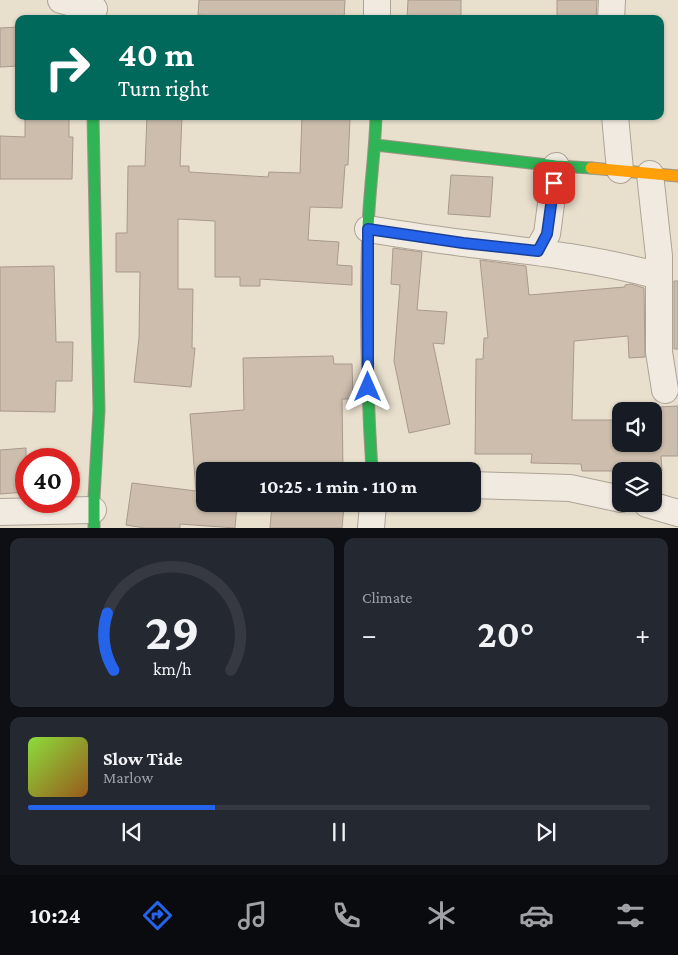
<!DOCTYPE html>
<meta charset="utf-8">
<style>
body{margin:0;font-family:"Crimson Pro",serif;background:#242831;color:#f1f3f6;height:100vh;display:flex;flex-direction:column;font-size:19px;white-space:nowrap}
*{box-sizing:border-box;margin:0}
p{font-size:16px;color:#9ea1a6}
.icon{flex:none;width:28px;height:28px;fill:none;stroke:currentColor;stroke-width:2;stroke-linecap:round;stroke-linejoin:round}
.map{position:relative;height:528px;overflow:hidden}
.drawer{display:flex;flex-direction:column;gap:10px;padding:10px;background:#0d0f14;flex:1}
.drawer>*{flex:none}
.top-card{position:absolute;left:15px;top:15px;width:649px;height:105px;border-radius:10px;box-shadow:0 1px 4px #0004;background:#00695c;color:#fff;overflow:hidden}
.buttons{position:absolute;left:612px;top:402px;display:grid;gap:10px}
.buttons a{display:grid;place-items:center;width:50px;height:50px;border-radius:10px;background:#171b24;box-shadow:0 1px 4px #0004;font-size:25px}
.speed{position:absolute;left:15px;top:448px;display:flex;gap:10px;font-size:25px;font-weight:700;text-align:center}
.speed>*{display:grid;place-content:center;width:65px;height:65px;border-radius:50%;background:#171b24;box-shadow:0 1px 4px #0004;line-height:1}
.speed .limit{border:8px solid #d22;background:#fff;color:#111}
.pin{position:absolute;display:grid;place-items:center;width:42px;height:42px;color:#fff;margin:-21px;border-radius:10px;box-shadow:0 2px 8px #0006}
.me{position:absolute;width:55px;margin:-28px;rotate:0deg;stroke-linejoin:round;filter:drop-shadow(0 0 4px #0008)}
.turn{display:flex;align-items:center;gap:18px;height:105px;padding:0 20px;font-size:22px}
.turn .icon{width:65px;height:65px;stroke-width:2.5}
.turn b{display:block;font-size:35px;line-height:42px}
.big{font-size:38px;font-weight:700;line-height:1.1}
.drawer .tile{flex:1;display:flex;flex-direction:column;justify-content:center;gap:8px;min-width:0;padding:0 18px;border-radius:10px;background:#242831}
.drawer .dial{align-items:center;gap:0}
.dial svg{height:130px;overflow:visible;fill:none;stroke:#363941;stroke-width:7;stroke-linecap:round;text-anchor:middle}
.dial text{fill:#f1f3f6;stroke:none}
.song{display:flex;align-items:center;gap:15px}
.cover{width:60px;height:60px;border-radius:8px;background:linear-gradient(135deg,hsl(90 70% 55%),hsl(30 70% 35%))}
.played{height:5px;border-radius:2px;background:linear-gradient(90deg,#2563eb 30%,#363941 30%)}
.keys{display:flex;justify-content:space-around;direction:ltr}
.heat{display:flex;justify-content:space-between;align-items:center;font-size:28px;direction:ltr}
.drawer .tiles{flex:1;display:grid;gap:10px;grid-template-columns:1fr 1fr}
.tile:last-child{grid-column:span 2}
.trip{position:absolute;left:196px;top:462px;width:285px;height:50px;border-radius:10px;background:#171b24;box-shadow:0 1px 4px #0004;font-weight:700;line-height:50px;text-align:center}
.tabs{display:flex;height:80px;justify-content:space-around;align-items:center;background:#090b0e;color:#9ea1a6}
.tabs .icon{width:35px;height:35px}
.tabs .current{color:#2563eb}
.tabs b{font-size:22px;color:#f1f3f6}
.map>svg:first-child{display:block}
</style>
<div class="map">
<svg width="678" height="528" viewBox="0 0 678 528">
<rect width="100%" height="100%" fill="#e8dfcd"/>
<path fill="#ccbdad" stroke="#a99a8c" d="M 199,0 L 345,0 L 344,19 L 261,19 L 198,15 Z
M 408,0 L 461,0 L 461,19 L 407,19 Z
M 557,0 L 597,0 L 596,19 L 557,19 Z
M 19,27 L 19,66 L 0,67 L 0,28 Z
M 25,116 L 69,116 L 69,137 L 73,137 L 72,179 L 0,179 L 0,136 L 25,137 Z
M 147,116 L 182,116 L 180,166 L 189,166 L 189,172 L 268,177 L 269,172 L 300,173 L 302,116 L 350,118 L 348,165 L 345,165 L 342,208 L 310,207 L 308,240 L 339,242 L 337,265 L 352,266 L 352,285 L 260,279 L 260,286 L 240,286 L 240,277 L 215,277 L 215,221 L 178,219 L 178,289 L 193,289 L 192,348 L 195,348 L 191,387 L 134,382 L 139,338 L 140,272 L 116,272 L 116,233 L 127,233 L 128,166 L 145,166 Z
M 451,175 L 493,177 L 490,217 L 448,214 Z
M 393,248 L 422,252 L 417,310 L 447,312 L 444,344 L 433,343 L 450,424 L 409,433 L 394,361 L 400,285 L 391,284 Z
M 480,260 L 526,266 L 529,295 L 625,287 L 625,285 L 631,284 L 644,288 L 645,357 L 629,358 L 628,336 L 574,341 L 572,420 L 621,420 L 621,444 L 654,444 L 654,411 L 641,411 L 641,408 L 678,406 L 678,456 L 661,456 L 662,471 L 582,471 L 581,464 L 531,463 L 532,454 L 475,454 L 476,359 L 483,359 L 484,338 L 488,338 Z
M 54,266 L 56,342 L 73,342 L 72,381 L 56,381 L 55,412 L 0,411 L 0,267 Z
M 674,281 L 678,281 L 678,349 L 674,349 Z
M 333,356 L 334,364 L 352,364 L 353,399 L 342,399 L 343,471 L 205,471 L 205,504 L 237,504 L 235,528 L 180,524 L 180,528 L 145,528 L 126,525 L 132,483 L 196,491 L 190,414 L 244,410 L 243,358 Z
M 26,448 L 26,492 L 0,494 L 0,450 Z
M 272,504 L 315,504 L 344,506 L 342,528 L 270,528 Z"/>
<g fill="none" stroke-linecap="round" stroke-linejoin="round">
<g stroke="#ada496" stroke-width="28">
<path id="street" d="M 61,0 L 94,9
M 377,19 L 377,0
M 611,19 L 612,0
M 615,116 L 620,170
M 650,174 L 659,256 L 659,352 L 665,390
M 368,229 C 399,234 431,239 463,243 C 529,251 594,258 659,276
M 537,251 L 547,234 L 556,166
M 472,485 L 570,488 L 621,499
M 647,504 L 678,513
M 0,512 L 93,510
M 371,528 L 373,504"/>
</g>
<g stroke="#9d9386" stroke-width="13">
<path id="fast" d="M 93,116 L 99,410 L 94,498 L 94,528
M 376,145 L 556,166 L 591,168
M 372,471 C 367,391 365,311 368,230 C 369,192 375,154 376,116"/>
</g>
<g stroke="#9d9386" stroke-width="13">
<path id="slow" d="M 591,168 L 678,176"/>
</g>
<use href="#street" stroke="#f0eae0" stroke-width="26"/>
<use href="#fast" stroke="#30b455" stroke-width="11"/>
<use href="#slow" stroke="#ff9f0a" stroke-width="11"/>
</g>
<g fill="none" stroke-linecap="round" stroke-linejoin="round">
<g stroke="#184099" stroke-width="12">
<path id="route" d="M 368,387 L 368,229 L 463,243 L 538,251 L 547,234 L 554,183"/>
</g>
<use href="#route" stroke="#2563eb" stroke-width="9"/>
</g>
</svg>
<div class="buttons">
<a><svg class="icon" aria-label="sound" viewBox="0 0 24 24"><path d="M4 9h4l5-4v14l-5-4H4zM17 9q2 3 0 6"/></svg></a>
<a><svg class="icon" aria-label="layers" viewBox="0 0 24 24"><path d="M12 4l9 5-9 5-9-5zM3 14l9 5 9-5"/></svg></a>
</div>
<div class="speed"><div class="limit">40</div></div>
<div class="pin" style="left:554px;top:183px;background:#d93025"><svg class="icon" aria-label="arrive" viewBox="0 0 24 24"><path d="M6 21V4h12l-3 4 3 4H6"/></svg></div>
<svg class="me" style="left:368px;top:387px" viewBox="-20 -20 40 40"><path d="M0-17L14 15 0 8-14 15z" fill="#2563eb" stroke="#fff" stroke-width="4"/></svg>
<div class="trip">10:25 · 1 min · 110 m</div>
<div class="top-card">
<div class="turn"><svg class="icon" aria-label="right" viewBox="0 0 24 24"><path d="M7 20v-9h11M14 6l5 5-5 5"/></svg><div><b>40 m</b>Turn right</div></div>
</div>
</div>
<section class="drawer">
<div class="tiles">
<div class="tile dial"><svg viewBox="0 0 100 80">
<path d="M14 69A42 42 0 1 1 86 69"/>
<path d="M14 69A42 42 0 0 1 10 34" stroke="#2563eb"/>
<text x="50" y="56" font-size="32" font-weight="700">29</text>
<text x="50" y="72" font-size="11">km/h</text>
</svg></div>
<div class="tile"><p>Climate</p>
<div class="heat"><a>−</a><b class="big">20°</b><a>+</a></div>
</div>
<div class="tile">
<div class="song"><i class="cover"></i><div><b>Slow Tide</b><p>Marlow</p></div></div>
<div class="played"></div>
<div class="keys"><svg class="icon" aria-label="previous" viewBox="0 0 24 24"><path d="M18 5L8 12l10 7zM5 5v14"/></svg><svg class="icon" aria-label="pause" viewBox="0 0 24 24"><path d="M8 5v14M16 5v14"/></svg><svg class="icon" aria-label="next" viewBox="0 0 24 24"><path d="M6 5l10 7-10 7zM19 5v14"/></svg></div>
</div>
</div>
</section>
<nav class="tabs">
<b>10:24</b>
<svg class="icon current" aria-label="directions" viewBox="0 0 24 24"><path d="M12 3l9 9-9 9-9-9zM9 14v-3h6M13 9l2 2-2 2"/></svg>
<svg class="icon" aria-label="music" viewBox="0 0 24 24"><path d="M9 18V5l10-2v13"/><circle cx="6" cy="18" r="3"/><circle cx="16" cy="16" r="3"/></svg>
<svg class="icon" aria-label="phone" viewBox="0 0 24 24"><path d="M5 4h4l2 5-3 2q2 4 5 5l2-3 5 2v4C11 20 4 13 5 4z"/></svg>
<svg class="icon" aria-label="climate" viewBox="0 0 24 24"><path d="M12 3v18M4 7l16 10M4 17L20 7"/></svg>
<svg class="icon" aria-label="car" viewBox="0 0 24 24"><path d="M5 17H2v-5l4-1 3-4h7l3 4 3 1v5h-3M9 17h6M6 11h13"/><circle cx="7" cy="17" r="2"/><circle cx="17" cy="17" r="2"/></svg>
<svg class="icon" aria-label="filters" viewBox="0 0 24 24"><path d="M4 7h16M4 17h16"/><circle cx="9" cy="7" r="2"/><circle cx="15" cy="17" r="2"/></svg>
</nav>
